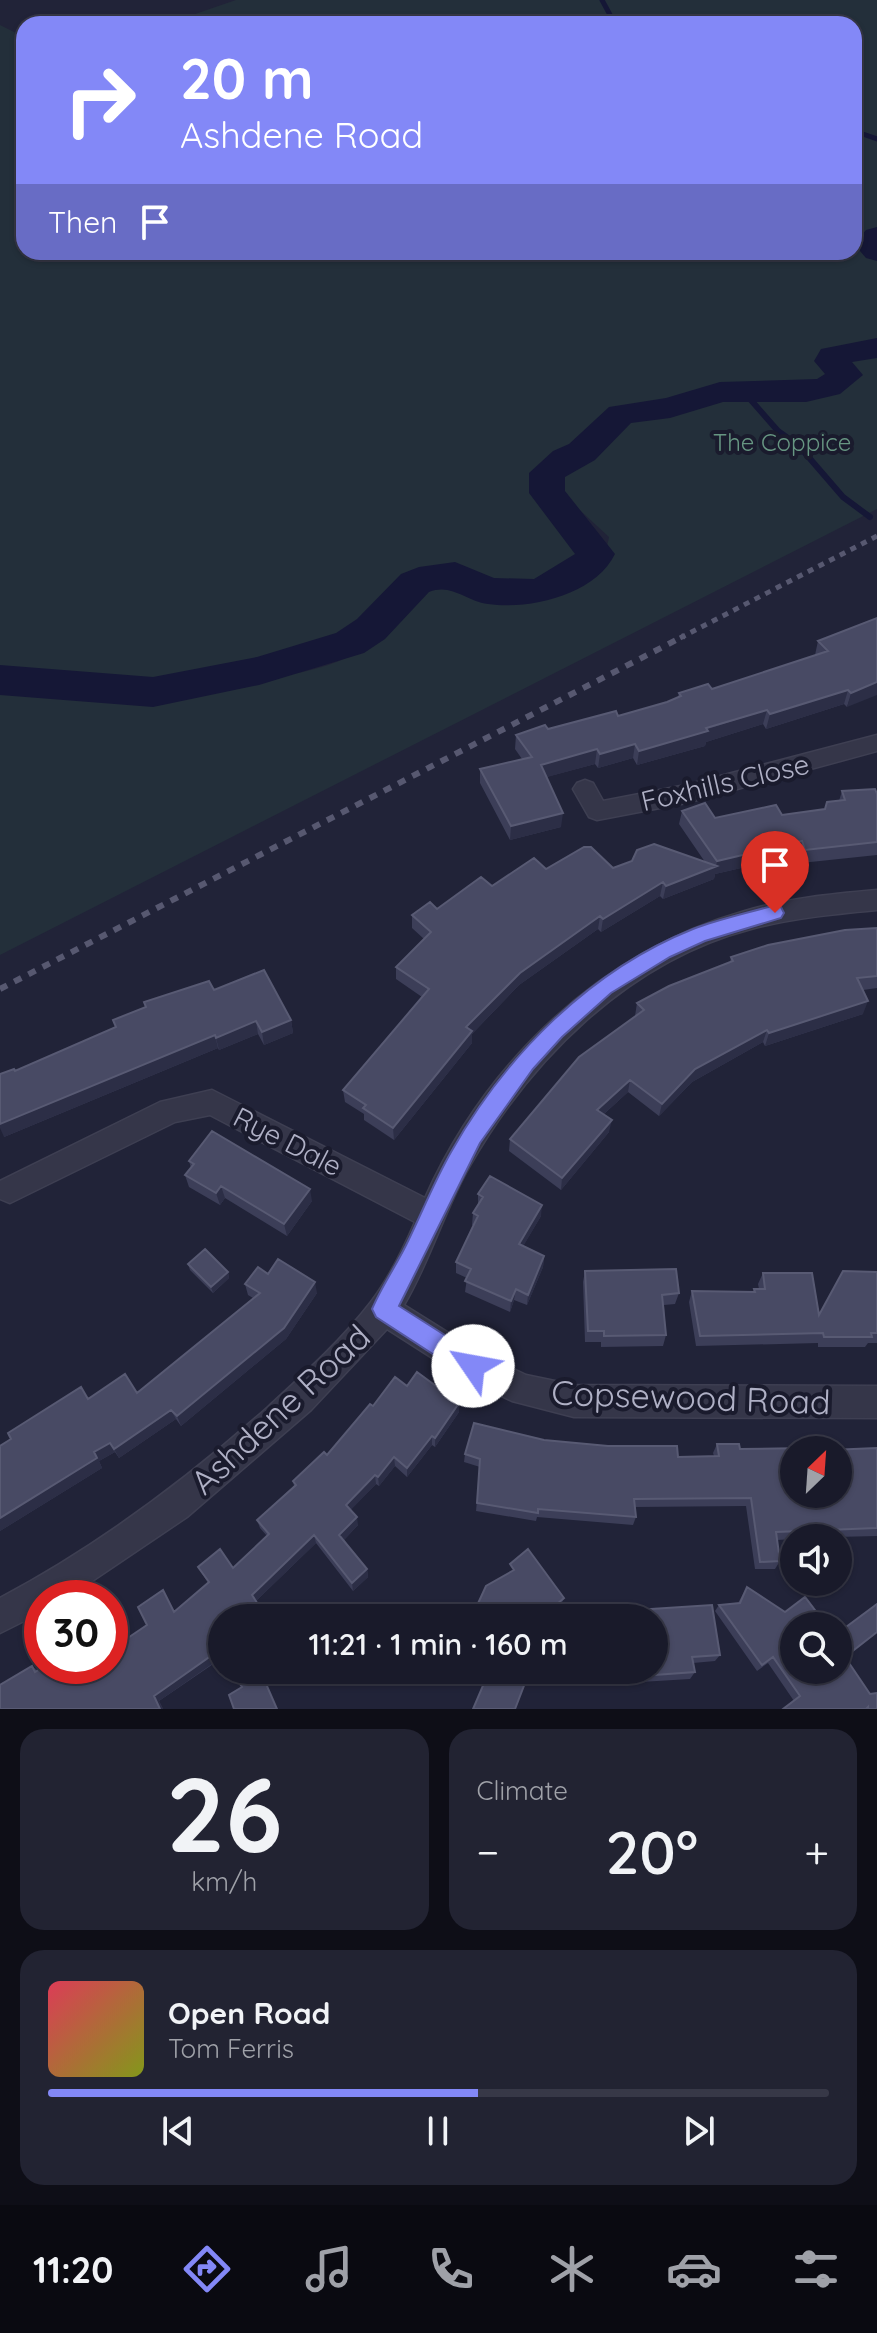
<!DOCTYPE html>
<meta charset="utf-8">
<style>
body{margin:0;font-family:Quicksand,sans-serif;background:#222332;color:#f1f3f6;height:100vh;display:flex;flex-direction:column;font-size:30px;white-space:nowrap}
*{box-sizing:border-box;margin:0}
p{font-size:26px;color:#9fa1a8}
.icon{flex:none;width:44px;height:44px;fill:none;stroke:currentColor;stroke-width:2;stroke-linecap:round;stroke-linejoin:round}
.map{position:relative;height:1709px;overflow:hidden}
.side{display:flex;flex-direction:column;gap:20px;padding:20px;background:#0e0e17;flex:1}
.side>*{flex:none}
.guide{position:absolute;left:16px;top:16px;width:846px;height:244px;border-radius:24px;box-shadow:0 2px 6px #0004,0 0 0 2px #373847;background:#8388f7;color:#fff;overflow:hidden}
.needle{width:52px;rotate:25deg}
.fabs{position:absolute;left:780px;top:1436px;display:grid;gap:16px}
.fabs a{display:grid;place-items:center;width:72px;height:72px;border-radius:50%;background:#191a2a;box-shadow:0 2px 6px #0004,0 0 0 2px #373847;font-size:40px}
.speed{position:absolute;left:24px;top:1580px;display:flex;gap:16px;font-size:40px;font-weight:700;text-align:center}
.speed>*{display:grid;place-content:center;width:104px;height:104px;border-radius:50%;background:#191a2a;box-shadow:0 2px 6px #0004,0 0 0 2px #373847;line-height:1}
.speed .limit{border:12px solid #d22;background:#fff;color:#111}
.pin{position:absolute;display:grid;place-items:center;width:68px;height:68px;color:#fff;margin:-82px -34px;border-radius:50% 50% 50% 0;rotate:-45deg;box-shadow:0 0 8px #0007}
.pin .icon{rotate:45deg}
.me{position:absolute;width:88px;margin:-44px;rotate:303deg;stroke-linejoin:round;filter:drop-shadow(0 0 6px #0008)}
.turn{display:flex;align-items:center;gap:28px;height:168px;padding:0 32px;font-size:36px}
.turn .icon{width:104px;height:104px;stroke-width:2.5}
.turn b{display:block;font-size:56px;line-height:68px}
.then{display:flex;align-items:center;height:76px;padding:0 32px;background:#0003;gap:16px;font-size:30px}
.big{font-size:60px;font-weight:600;line-height:1.1}
.side .tile{flex:1;display:flex;flex-direction:column;justify-content:center;gap:12px;min-width:0;padding:0 28px;border-radius:24px;background:#222332}
.side .dial{align-items:center;gap:0}
.dial b{font-size:104px;line-height:1}
.song{display:flex;align-items:center;gap:24px}
.cover{width:96px;height:96px;border-radius:12px;background:linear-gradient(135deg,hsl(350 70% 55%),hsl(70 70% 35%))}
.played{height:8px;border-radius:4px;background:linear-gradient(90deg,#8388f7 55%,#373847 55%)}
.keys{display:flex;justify-content:space-around;direction:ltr}
.heat{display:flex;justify-content:space-between;align-items:center;font-size:44px;direction:ltr}
.side .tiles{flex:1;display:grid;gap:20px;grid-template-columns:1fr 1fr}
.tile:last-child{grid-column:span 2}
.trip{position:absolute;left:208px;top:1604px;width:460px;height:80px;border-radius:40px;background:#191a2a;box-shadow:0 2px 6px #0004,0 0 0 2px #373847;font-weight:600;line-height:80px;text-align:center}
.tabs{display:flex;height:128px;justify-content:space-around;align-items:center;background:#0a0a11;color:#9fa1a8}
.tabs .icon{width:56px;height:56px}
.tabs .selected{color:#8388f7}
.tabs b{font-size:36px;color:#f1f3f6}
.map>svg:first-child{display:block}
</style>
<div class="map">
<svg width="877" height="1709" viewBox="0 0 877 1709">
<rect width="100%" height="100%" fill="#212338"/>
<path fill="#232f3a" fill-rule="evenodd" d="M 236,0 L 877,0 L 877,509 L 0,955 L 0,25 L 24,37 L 24,252 L 854,252 L 854,24 L 166,24 ZM 728,387 L 742,387 L 743,393 L 724,394 L 661,414 L 624,417 L 615,422 L 586,458 L 567,466 L 557,479 L 558,490 L 609,537 C 601,591 545,602 498,597 C 481,595 454,579 439,582 C 406,588 380,641 350,656 C 320,671 280,677 248,681 L 247,674 C 287,663 337,653 369,625 C 388,608 403,586 423,571 C 477,568 494,605 557,575 C 570,569 581,566 587,554 L 583,537 L 542,499 L 538,483 L 549,455 L 578,451 L 612,413 L 662,406 Z"/>
<g fill="none" stroke-linecap="round" stroke-linejoin="round">
<path stroke="#151736" stroke-width="5" d="M 602,0 L 615,24
M 854,131 L 877,139"/>
<path stroke="#151736" stroke-width="6" d="M 743,391 L 778,431 L 799,446 L 843,497 L 870,517"/>
<path fill="#151736" fill-rule="evenodd" d="M 877,227 L 877,261 L 866,258 L 854,244 L 866,230 Z
M 877,338 L 877,358 L 852,362 L 863,375 L 840,394 L 806,402 L 723,402 L 670,418 L 631,423 L 595,460 L 565,477 L 565,491 L 615,554 C 595,595 530,610 488,604 C 465,601 452,583 429,592 L 385,639 L 364,653 L 259,685 L 153,707 L 0,695 L 0,665 L 153,677 L 257,657 L 336,633 L 357,619 L 401,574 L 419,567 L 455,562 L 494,578 L 534,579 L 575,554 L 529,493 L 529,473 L 553,451 L 569,444 L 609,407 L 666,398 L 720,382 L 817,379 L 825,374 L 814,361 L 821,349 Z"/>
<g stroke="#3e3f52" stroke-width="3">
<path id="minor" d="M 877,735 L 877,751 L 686,803 L 597,820 L 589,817 L 573,789 L 577,783 L 585,780 L 593,783 L 603,801 L 686,785 Z
M 877,890 L 877,910 C 834,914 793,918 751,929 C 628,961 530,1060 469,1167 C 444,1211 430,1261 404,1305 L 484,1355 L 526,1375 L 574,1385 L 877,1386 L 877,1418 L 574,1417 L 512,1401 L 462,1377 L 387,1329 L 311,1410 L 187,1517 L 67,1598 L 42,1598 L 42,1612 L 0,1633 L 0,1598 C 98,1546 186,1480 268,1407 C 304,1374 341,1341 371,1302 C 389,1278 403,1250 415,1222 L 210,1115 L 175,1122 L 10,1203 L 0,1199 L 0,1181 L 160,1102 L 212,1090 L 425,1198 C 486,1062 600,952 745,911 C 788,898 832,894 877,890 Z"/>
</g>
<use href="#minor" fill="#353649" fill-rule="evenodd"/>
<path stroke="#575870" stroke-width="5" stroke-dasharray="6 6" stroke-linecap="butt" d="M 680,638 L 877,536"/>
<path stroke="#575870" stroke-width="6" stroke-dasharray="8 8" stroke-linecap="butt" d="M 0,989 L 684,636"/>
</g>
<path fill="#3c3e58" d="M 877,618 L 847,707 L 844,704 L 766,729 L 763,724 L 706,742 L 705,746 L 637,765 L 633,758 L 598,768 L 595,764 L 546,777 L 561,827 L 510,840 L 480,783 L 480,769 L 522,759 L 515,749 L 516,735 L 618,716 L 667,702 L 678,697 L 679,693 L 712,689 L 815,655 L 818,641 Z
M 842,791 L 877,794 L 877,855 L 801,863 L 798,855 L 715,874 L 714,879 L 663,899 L 660,896 L 601,932 L 598,929 L 519,985 L 472,1034 L 472,1043 L 394,1140 L 364,1120 L 364,1114 L 345,1102 L 343,1090 L 422,997 L 396,979 L 396,967 L 424,939 L 412,928 L 412,915 L 437,909 L 492,886 L 546,869 L 613,868 L 705,862 L 679,824 L 682,811 L 715,818 L 782,815 L 825,809 L 839,801 Z
M 877,928 L 877,988 L 863,990 L 863,1014 L 765,1046 L 763,1042 L 692,1082 L 659,1116 L 628,1092 L 604,1114 L 609,1132 L 561,1190 L 509,1151 L 510,1139 L 635,1016 L 637,1003 L 730,962 L 731,957 Z
M 214,990 L 291,1020 L 293,1033 L 264,1045 L 258,1034 L 219,1050 L 218,1048 L 4,1137 L 15,1071 L 116,1027 L 113,1020 L 145,1007 L 144,1002 Z
M 189,1161 L 312,1201 L 287,1236 L 225,1198 L 220,1205 L 189,1187 L 185,1175 L 191,1168 Z
M 478,1194 L 541,1216 L 523,1246 L 544,1256 L 543,1267 L 527,1305 L 514,1300 L 510,1312 L 465,1292 L 467,1278 L 456,1273 L 456,1262 L 473,1225 L 472,1225 L 473,1213 L 478,1205 Z
M 188,1264 L 228,1272 L 229,1278 L 213,1293 L 190,1270 Z
M 585,1271 L 679,1293 L 675,1304 L 664,1305 L 666,1335 L 663,1346 L 601,1347 L 601,1342 L 585,1342 L 583,1282 Z
M 877,1272 L 877,1343 L 868,1343 L 865,1347 L 818,1347 L 818,1343 L 696,1346 L 689,1302 L 692,1291 L 753,1292 L 754,1289 L 759,1289 L 758,1284 L 763,1273 L 819,1315 Z
M 245,1284 L 317,1293 L 286,1339 L 181,1426 L 176,1419 L 119,1458 L 115,1452 L 99,1461 L 102,1468 L 0,1531 L 0,1446 L 88,1399 L 137,1393 L 253,1298 L 248,1295 Z
M 407,1386 L 459,1412 L 435,1447 L 432,1445 L 407,1477 L 395,1466 L 379,1486 L 376,1484 L 350,1510 L 358,1525 L 344,1540 L 367,1569 L 368,1577 L 353,1591 L 316,1543 L 256,1601 L 264,1616 L 263,1618 L 222,1618 L 222,1658 L 159,1701 L 163,1709 L 0,1709 L 32,1666 L 37,1670 L 110,1666 L 147,1625 L 163,1590 L 174,1611 L 208,1583 L 198,1567 L 233,1568 L 267,1536 L 260,1528 L 257,1520 L 294,1486 L 293,1481 L 327,1455 L 373,1406 Z
M 544,1440 L 678,1457 L 714,1456 L 713,1453 L 717,1444 L 740,1449 L 794,1494 L 877,1448 L 877,1536 L 794,1538 L 794,1539 L 777,1540 L 780,1561 L 775,1569 L 755,1569 L 746,1506 L 635,1507 L 636,1517 L 633,1525 L 537,1517 L 536,1521 L 476,1511 L 480,1467 L 464,1462 L 465,1454 Z
M 747,1587 L 845,1658 L 877,1709 L 783,1709 L 794,1701 L 768,1663 L 757,1671 L 715,1611 L 719,1605 L 738,1603 Z
M 712,1605 L 720,1655 L 715,1661 L 693,1663 L 695,1672 L 690,1679 L 624,1683 L 622,1670 L 654,1670 L 654,1618 L 588,1618 L 590,1613 Z
M 468,1670 L 544,1670 L 540,1682 L 528,1676 L 486,1679 Z"/>
<path fill="#2c2e46" d="M 877,682 L 877,695 L 847,707 L 851,693 Z
M 848,690 L 844,704 L 766,729 L 770,714 Z
M 767,710 L 763,724 L 706,742 L 705,746 L 637,765 L 639,751 Z
M 635,744 L 633,758 L 598,768 L 600,754 Z
M 597,749 L 595,764 L 540,779 L 541,765 Z
M 563,813 L 561,827 L 510,840 L 511,826 Z
M 802,841 L 798,855 L 715,874 L 714,879 L 663,899 L 666,886 L 716,866 L 717,861 Z
M 663,882 L 660,896 L 601,932 L 603,919 Z
M 600,916 L 598,929 L 519,985 L 472,1034 L 472,1043 L 394,1140 L 393,1128 L 466,1027 L 520,973 Z
M 868,1001 L 863,1014 L 765,1046 L 769,1033 Z
M 291,1020 L 293,1033 L 264,1045 L 262,1032 Z
M 256,1021 L 258,1034 L 219,1050 L 216,1038 Z
M 767,1030 L 763,1042 L 692,1082 L 659,1116 L 662,1104 L 695,1069 Z
M 215,1035 L 218,1048 L 4,1137 L 0,1128 L 0,1124 Z
M 630,1080 L 628,1092 L 595,1122 L 597,1110 Z
M 612,1120 L 609,1132 L 561,1190 L 562,1178 Z
M 221,1186 L 225,1198 L 220,1205 L 216,1193 Z
M 310,1189 L 312,1201 L 287,1236 L 284,1224 Z
M 542,1205 L 541,1216 L 518,1255 L 519,1244 Z
M 544,1256 L 543,1267 L 527,1305 L 528,1295 Z
M 228,1272 L 229,1278 L 213,1293 L 211,1287 Z
M 315,1282 L 317,1293 L 286,1339 L 181,1426 L 177,1416 Z
M 516,1289 L 514,1300 L 510,1312 L 511,1301 Z
M 459,1403 L 459,1412 L 435,1447 L 435,1438 Z
M 171,1410 L 176,1419 L 119,1458 L 114,1449 Z
M 432,1436 L 432,1445 L 407,1477 L 407,1468 Z
M 110,1443 L 115,1452 L 99,1461 L 102,1468 L 0,1531 L 0,1518 L 94,1452 Z
M 394,1457 L 395,1466 L 379,1486 L 378,1477 Z
M 375,1475 L 376,1484 L 347,1514 L 346,1505 Z
M 357,1517 L 358,1525 L 341,1543 L 339,1535 Z
M 314,1535 L 316,1543 L 255,1602 L 252,1595 Z
M 367,1569 L 368,1577 L 353,1591 L 352,1583 Z
M 564,1598 L 562,1604 L 547,1618 L 541,1618 Z
M 261,1609 L 264,1616 L 263,1618 L 257,1618 Z
M 218,1651 L 222,1657 L 159,1701 L 163,1709 L 160,1709 L 154,1696 Z"/>
<path fill="#484a64" stroke="#585a73" stroke-width="2" d="M 877,618 L 877,682 L 851,693 L 848,690 L 770,714 L 767,710 L 706,728 L 708,731 L 639,751 L 635,744 L 600,754 L 597,749 L 541,765 L 563,813 L 511,826 L 480,769 L 532,757 L 516,735 L 545,725 L 548,729 L 616,711 L 618,716 L 667,702 L 681,696 L 679,693 L 708,684 L 712,689 L 828,651 L 818,641 Z
M 875,789 L 877,794 L 877,842 L 805,850 L 802,841 L 717,861 L 682,811 L 705,803 L 715,818 L 776,805 L 782,815 L 825,809 L 827,802 L 845,800 L 842,791 Z
M 654,844 L 717,866 L 666,886 L 663,882 L 603,919 L 600,916 L 520,973 L 466,1027 L 472,1031 L 393,1128 L 363,1108 L 366,1105 L 343,1090 L 429,989 L 396,967 L 431,932 L 412,915 L 430,902 L 437,909 L 481,877 L 492,886 L 534,858 L 546,869 L 584,847 L 591,847 L 613,868 L 632,861 L 637,850 Z
M 877,928 L 877,976 L 857,978 L 868,1001 L 769,1033 L 767,1030 L 695,1069 L 662,1104 L 630,1080 L 597,1110 L 612,1120 L 562,1178 L 510,1139 L 579,1057 L 644,1010 L 637,1003 L 669,986 L 733,961 L 731,957 L 768,945 L 845,930 Z
M 264,970 L 291,1020 L 262,1032 L 256,1021 L 216,1038 L 215,1035 L 0,1124 L 0,1074 L 14,1069 L 15,1071 L 116,1027 L 113,1020 L 146,1007 L 144,1002 L 209,981 L 214,990 Z
M 212,1131 L 310,1189 L 284,1224 L 221,1186 L 216,1193 L 185,1175 L 194,1164 L 189,1161 Z
M 490,1176 L 542,1205 L 519,1244 L 544,1256 L 528,1295 L 516,1289 L 511,1301 L 465,1281 L 471,1269 L 456,1262 L 478,1216 L 473,1213 L 483,1197 L 478,1194 Z
M 205,1249 L 228,1272 L 211,1287 L 188,1264 Z
M 278,1259 L 315,1282 L 284,1328 L 177,1416 L 171,1410 L 114,1449 L 110,1443 L 94,1452 L 97,1458 L 0,1518 L 0,1446 L 11,1439 L 8,1433 L 81,1387 L 88,1399 L 125,1374 L 137,1393 L 260,1293 L 245,1284 L 258,1267 L 268,1274 Z
M 676,1269 L 679,1293 L 662,1295 L 666,1335 L 604,1336 L 604,1331 L 588,1331 L 585,1271 Z
M 843,1271 L 877,1272 L 877,1333 L 871,1333 L 872,1337 L 824,1337 L 823,1333 L 700,1336 L 692,1291 L 755,1292 L 754,1289 L 765,1289 L 763,1273 L 812,1273 L 819,1315 Z
M 417,1372 L 459,1403 L 435,1438 L 432,1436 L 407,1468 L 394,1457 L 378,1477 L 375,1475 L 346,1505 L 357,1517 L 339,1535 L 367,1569 L 352,1583 L 314,1535 L 252,1595 L 261,1609 L 257,1618 L 222,1618 L 222,1657 L 218,1651 L 154,1696 L 160,1709 L 0,1709 L 0,1685 L 32,1666 L 35,1672 L 45,1666 L 110,1666 L 110,1650 L 147,1625 L 138,1607 L 163,1590 L 174,1612 L 209,1582 L 198,1567 L 220,1549 L 233,1568 L 269,1534 L 257,1520 L 296,1485 L 293,1481 L 324,1452 L 327,1455 L 370,1404 L 373,1406 L 395,1377 L 407,1386 Z
M 474,1423 L 544,1440 L 608,1446 L 677,1446 L 678,1457 L 719,1456 L 717,1444 L 739,1444 L 740,1449 L 806,1448 L 806,1450 L 794,1450 L 794,1494 L 838,1494 L 838,1450 L 830,1450 L 877,1448 L 877,1528 L 776,1532 L 780,1561 L 760,1562 L 751,1498 L 634,1499 L 636,1517 L 538,1509 L 538,1513 L 477,1503 L 480,1459 L 465,1454 Z
M 528,1549 L 564,1598 L 541,1618 L 465,1618 L 470,1607 L 475,1610 L 486,1586 L 514,1570 L 510,1564 Z
M 747,1587 L 785,1612 L 805,1597 L 827,1626 L 794,1626 L 794,1670 L 838,1670 L 838,1633 L 877,1604 L 877,1632 L 845,1657 L 870,1694 L 877,1693 L 877,1709 L 868,1709 L 868,1707 L 866,1709 L 783,1709 L 800,1696 L 773,1657 L 762,1665 L 719,1605 L 740,1603 Z
M 712,1605 L 720,1655 L 692,1657 L 695,1672 L 627,1677 L 626,1670 L 654,1670 L 654,1618 L 591,1618 L 590,1613 Z
M 231,1670 L 260,1670 L 277,1709 L 234,1709 L 229,1695 L 242,1687 Z
M 480,1670 L 530,1670 L 515,1709 L 473,1709 L 488,1674 Z
M 531,1670 L 544,1670 L 542,1676 Z"/>
<path fill="#8388f7" stroke="#5558a1" stroke-width="2" d="M 775,905 L 781,907 L 784,913 L 781,918 L 705,941 L 670,957 L 611,993 L 562,1037 L 533,1069 L 480,1143 L 399,1306 L 481,1358 L 485,1366 L 481,1375 L 473,1378 L 465,1375 L 376,1317 L 372,1309 C 382,1285 398,1263 409,1239 C 423,1210 435,1180 451,1152 C 505,1056 590,970 693,929 C 719,919 748,913 775,905 Z"/>
<g text-anchor="middle" dominant-baseline="central" stroke-width="8" stroke-linejoin="round" paint-order="stroke">
<g font-size="24" fill="#679682" stroke="#1a1b2d">
<text x="782" y="442">The Coppice</text>
</g>
<g font-size="28" fill="#afb0c5" stroke="#1a1b2d">
<text transform="translate(725 782) rotate(-13)">Foxhills Close</text>
<text transform="translate(288 1141) rotate(27)">Rye Dale</text>
</g>
<g font-size="34" fill="#afb0c5" stroke="#1a1b2d">
<text transform="translate(691 1397) rotate(2)">Copsewood Road</text>
<text transform="translate(280 1409) rotate(-43)">Ashdene Road</text>
</g>
</g>
</svg>
<div class="fabs">
<a><svg class="needle" viewBox="-14 -14 28 28"><path d="M0-13l5 13h-10z" fill="#e53935"/><path d="M0 13l5-13h-10z" fill="#9fa1a8"/></svg></a>
<a><svg class="icon" aria-label="sound" viewBox="0 0 24 24"><path d="M4 9h4l5-4v14l-5-4H4zM17 9q2 3 0 6"/></svg></a>
<a><svg class="icon" aria-label="search" viewBox="0 0 24 24"><circle cx="10" cy="10" r="6"/><path d="M15 15l6 6"/></svg></a>
</div>
<div class="speed"><div class="limit">30</div></div>
<div class="pin" style="left:775px;top:913px;background:#d93025"><svg class="icon" aria-label="arrive" viewBox="0 0 24 24"><path d="M6 21V4h12l-3 4 3 4H6"/></svg></div>
<svg class="me" style="left:473px;top:1366px" viewBox="-20 -20 40 40"><circle r="19" fill="#fff"/><path d="M0-13L10 11 0 6-10 11z" fill="#8388f7"/></svg>
<div class="trip">11:21 · 1 min · 160 m</div>
<div class="guide">
<div class="turn"><svg class="icon" aria-label="right" viewBox="0 0 24 24"><path d="M7 20v-9h11M14 6l5 5-5 5"/></svg><div><b>20 m</b>Ashdene Road</div></div>
<div class="then">Then<svg class="icon" aria-label="arrive" viewBox="0 0 24 24"><path d="M6 21V4h12l-3 4 3 4H6"/></svg></div>
</div>
</div>
<section class="side">
<div class="tiles">
<div class="tile dial"><b>26</b><p>km/h</p></div>
<div class="tile"><p>Climate</p>
<div class="heat"><a>−</a><b class="big">20°</b><a>+</a></div>
</div>
<div class="tile">
<div class="song"><i class="cover"></i><div><b>Open Road</b><p>Tom Ferris</p></div></div>
<div class="played"></div>
<div class="keys"><svg class="icon" aria-label="previous" viewBox="0 0 24 24"><path d="M18 5L8 12l10 7zM5 5v14"/></svg><svg class="icon" aria-label="pause" viewBox="0 0 24 24"><path d="M8 5v14M16 5v14"/></svg><svg class="icon" aria-label="next" viewBox="0 0 24 24"><path d="M6 5l10 7-10 7zM19 5v14"/></svg></div>
</div>
</div>
</section>
<nav class="tabs">
<b>11:20</b>
<svg class="icon selected" aria-label="directions" viewBox="0 0 24 24"><path d="M12 3l9 9-9 9-9-9zM9 14v-3h6M13 9l2 2-2 2"/></svg>
<svg class="icon" aria-label="music" viewBox="0 0 24 24"><path d="M9 18V5l10-2v13"/><circle cx="6" cy="18" r="3"/><circle cx="16" cy="16" r="3"/></svg>
<svg class="icon" aria-label="phone" viewBox="0 0 24 24"><path d="M5 4h4l2 5-3 2q2 4 5 5l2-3 5 2v4C11 20 4 13 5 4z"/></svg>
<svg class="icon" aria-label="climate" viewBox="0 0 24 24"><path d="M12 3v18M4 7l16 10M4 17L20 7"/></svg>
<svg class="icon" aria-label="car" viewBox="0 0 24 24"><path d="M5 17H2v-5l4-1 3-4h7l3 4 3 1v5h-3M9 17h6M6 11h13"/><circle cx="7" cy="17" r="2"/><circle cx="17" cy="17" r="2"/></svg>
<svg class="icon" aria-label="filters" viewBox="0 0 24 24"><path d="M4 7h16M4 17h16"/><circle cx="9" cy="7" r="2"/><circle cx="15" cy="17" r="2"/></svg>
</nav>
